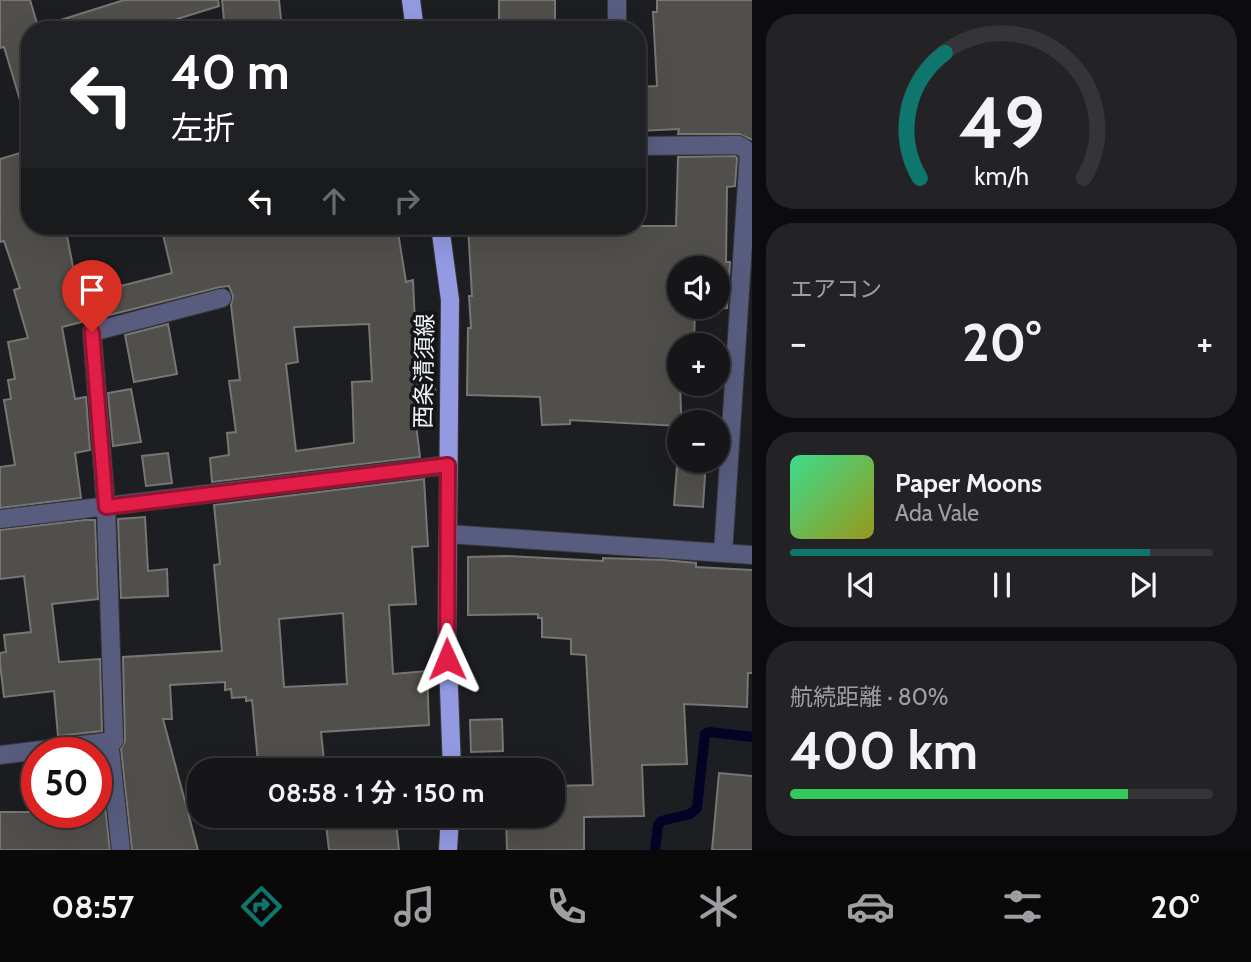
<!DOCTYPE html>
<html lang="ja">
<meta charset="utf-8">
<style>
body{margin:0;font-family:Cabin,"Noto Sans JP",sans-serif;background:#232326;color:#f1f3f6;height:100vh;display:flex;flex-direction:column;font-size:26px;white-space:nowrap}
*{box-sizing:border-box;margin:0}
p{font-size:23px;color:#9e9fa2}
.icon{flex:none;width:38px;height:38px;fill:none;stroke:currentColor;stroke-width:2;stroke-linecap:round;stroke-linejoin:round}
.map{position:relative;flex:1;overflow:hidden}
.panel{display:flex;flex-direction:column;gap:14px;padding:14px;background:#0c0c0e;width:499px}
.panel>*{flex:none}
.guide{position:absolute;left:21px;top:21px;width:625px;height:214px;border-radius:28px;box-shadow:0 7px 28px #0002,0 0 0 2px #353538;background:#202124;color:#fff;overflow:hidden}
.fabs{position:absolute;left:667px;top:256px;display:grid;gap:14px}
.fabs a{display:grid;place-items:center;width:63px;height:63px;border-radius:50%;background:#161619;box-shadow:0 7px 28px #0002,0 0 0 2px #353538;font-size:35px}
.speed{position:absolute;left:21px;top:737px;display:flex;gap:14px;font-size:35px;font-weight:700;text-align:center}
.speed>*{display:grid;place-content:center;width:91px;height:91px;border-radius:50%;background:#161619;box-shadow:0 7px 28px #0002,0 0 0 2px #353538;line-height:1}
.speed .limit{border:10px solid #d22;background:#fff;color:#111}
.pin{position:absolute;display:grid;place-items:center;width:60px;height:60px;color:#fff;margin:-72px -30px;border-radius:50% 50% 50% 0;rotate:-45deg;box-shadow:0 0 7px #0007}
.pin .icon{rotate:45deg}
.me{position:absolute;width:77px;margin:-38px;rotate:359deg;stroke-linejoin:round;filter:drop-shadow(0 0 5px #0008)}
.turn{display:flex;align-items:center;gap:24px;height:147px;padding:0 35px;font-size:32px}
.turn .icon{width:91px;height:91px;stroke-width:2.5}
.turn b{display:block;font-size:49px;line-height:60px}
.lanes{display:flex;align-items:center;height:66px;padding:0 35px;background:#0003;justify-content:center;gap:35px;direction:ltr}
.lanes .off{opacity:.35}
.big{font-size:52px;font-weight:700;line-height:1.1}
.panel .tile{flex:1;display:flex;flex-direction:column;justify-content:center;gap:10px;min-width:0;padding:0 24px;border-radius:28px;background:#232326}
.panel .dial{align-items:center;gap:0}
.dial svg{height:182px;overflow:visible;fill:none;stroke:#353538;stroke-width:7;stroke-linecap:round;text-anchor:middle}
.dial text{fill:#f1f3f6;stroke:none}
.song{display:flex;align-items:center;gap:21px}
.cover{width:84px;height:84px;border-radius:10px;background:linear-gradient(135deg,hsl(150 70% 55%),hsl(60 70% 35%))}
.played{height:7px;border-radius:4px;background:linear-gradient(90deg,#0f766e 85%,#353538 85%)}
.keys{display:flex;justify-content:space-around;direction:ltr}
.heat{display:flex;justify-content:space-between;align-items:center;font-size:38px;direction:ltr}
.charge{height:10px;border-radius:5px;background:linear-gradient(90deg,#34c759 80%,#353538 0)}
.trip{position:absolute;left:187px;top:758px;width:378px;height:70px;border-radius:28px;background:#161619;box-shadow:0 7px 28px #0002,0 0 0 2px #353538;font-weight:700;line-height:70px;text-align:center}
.menu{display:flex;height:112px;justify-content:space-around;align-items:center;background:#09090a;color:#9e9fa2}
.menu .icon{width:49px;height:49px}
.menu .selected{color:#0f766e}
.menu b{font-size:32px;color:#f1f3f6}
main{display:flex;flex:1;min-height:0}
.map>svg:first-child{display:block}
</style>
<main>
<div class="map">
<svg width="753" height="850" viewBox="0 0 753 850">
<rect width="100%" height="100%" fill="#1d1e21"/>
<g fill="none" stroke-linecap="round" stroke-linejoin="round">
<path stroke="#060226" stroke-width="10" d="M 655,850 L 658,825 L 661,821 L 690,814 L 697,808 L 705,734 L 709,732 L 753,737"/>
</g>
<path fill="#504f4b" stroke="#777672" stroke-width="2" fill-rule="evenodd" d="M 0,0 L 30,0 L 39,30 L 30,30 L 30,109 L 23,110 L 4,47 L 0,48 Z
M 124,0 L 218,0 L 219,6 L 142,30 L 49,30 L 48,24 Z
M 222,0 L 279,0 L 282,30 L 225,30 Z
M 499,0 L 555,0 L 555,30 L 499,30 Z
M 657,0 L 753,0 L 753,140 L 739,134 L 678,134 L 679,129 L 638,131 L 637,87 L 657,86 L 653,12 L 657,12 Z
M 30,150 L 30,226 L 65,226 L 74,272 L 80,270 L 85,295 L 172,273 L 161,226 L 397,226 L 406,282 L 413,280 L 417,365 L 431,364 L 436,395 L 419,394 L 419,407 L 414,408 L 420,457 L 212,482 L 210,458 L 229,455 L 227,433 L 236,432 L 229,381 L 240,380 L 231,305 L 233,296 L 229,286 L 220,287 L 62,327 L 75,399 L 86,397 L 90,450 L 75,453 L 81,498 L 0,508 L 0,467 L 15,465 L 4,400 L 11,399 L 8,380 L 15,379 L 8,342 L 28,338 L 14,290 L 20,288 L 4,241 L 0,242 L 0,159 ZM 369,324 L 372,381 L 352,382 L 354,443 L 296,451 L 286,364 L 298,362 L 294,327 Z
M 735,156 L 737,158 L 735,186 L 727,187 L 726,262 L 730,262 L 727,308 L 695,310 L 694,345 L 679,345 L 681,413 L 709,415 L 709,422 L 679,422 L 679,426 L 570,420 L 570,424 L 542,425 L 540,397 L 467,395 L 468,328 L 471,328 L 469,296 L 472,296 L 468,226 L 676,226 L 678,157 ZM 679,268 L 718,268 L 718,306 L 679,306 Z
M 168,324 L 177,374 L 134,382 L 125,335 Z
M 131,389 L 141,442 L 113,446 L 108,393 Z
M 679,440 L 679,460 L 706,460 L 703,507 L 674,505 Z
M 168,453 L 172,483 L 146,486 L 142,456 Z
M 424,479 L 428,546 L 412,547 L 416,604 L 389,605 L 393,674 L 427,671 L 429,725 L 321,732 L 325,770 L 265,770 L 265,762 L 258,762 L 252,700 L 246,701 L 246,697 L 232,698 L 231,689 L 225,690 L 225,682 L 170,685 L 172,719 L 163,719 L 198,850 L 132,850 L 121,749 L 125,741 L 123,657 L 222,651 L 214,565 L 220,564 L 214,505 ZM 343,613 L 347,684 L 284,687 L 279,619 Z
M 145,517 L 148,571 L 167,569 L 168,596 L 121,598 L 118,519 Z
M 84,520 L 95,520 L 98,599 L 52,604 L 59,662 L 100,659 L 102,731 L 58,736 L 54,691 L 4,697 L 0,664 L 0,653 L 6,652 L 4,635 L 31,632 L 24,576 L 0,579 L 0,530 Z
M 507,556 L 603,561 L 603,558 L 664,560 L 696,563 L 696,567 L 753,570 L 753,673 L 748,673 L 747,707 L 684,704 L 687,764 L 642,765 L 644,816 L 584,817 L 584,850 L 507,850 L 506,816 L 553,816 L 553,786 L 593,785 L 586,655 L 571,654 L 571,639 L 542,637 L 542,618 L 538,618 L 538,614 L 468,615 L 468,557 Z
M 502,719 L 503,751 L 471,752 L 470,720 Z
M 99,754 L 110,850 L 0,850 L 0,812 L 96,812 L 96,755 Z
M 719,773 L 753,776 L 753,850 L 712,850 Z
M 325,816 L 387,816 L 387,823 L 396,822 L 399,850 L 329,850 Z"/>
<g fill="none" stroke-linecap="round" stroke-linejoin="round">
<g stroke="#37383b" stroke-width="20">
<path id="minor" d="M 617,0 L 617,30
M 637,146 L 739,145 L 749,152 L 723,553
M 0,519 L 448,465
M 448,534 L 753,555
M 109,741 L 121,850
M 0,755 L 114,741 L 106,507 L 92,332 L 222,298"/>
</g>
<g stroke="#37383b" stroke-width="20">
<path id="major" d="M 411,0 L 415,30
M 440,226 L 450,300 L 447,635 L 452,770
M 448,850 L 450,816"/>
</g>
<use href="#minor" stroke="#585c7f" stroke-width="18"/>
<use href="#major" stroke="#939ae2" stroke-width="18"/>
</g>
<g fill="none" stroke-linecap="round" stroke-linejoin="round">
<g stroke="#92132f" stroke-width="18">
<path id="route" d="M 92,332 L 106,507 L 448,465 L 447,659"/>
</g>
<use href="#route" stroke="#e11d48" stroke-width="12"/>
</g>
<g text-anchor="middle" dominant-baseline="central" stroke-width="7" stroke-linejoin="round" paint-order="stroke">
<g font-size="23" fill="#f3f4f6" stroke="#141517">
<text transform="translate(424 371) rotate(-89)">西条清須線</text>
</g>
</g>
</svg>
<div class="fabs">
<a><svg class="icon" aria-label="sound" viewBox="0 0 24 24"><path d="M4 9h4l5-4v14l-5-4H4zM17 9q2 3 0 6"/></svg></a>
<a>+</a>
<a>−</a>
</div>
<div class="speed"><div class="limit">50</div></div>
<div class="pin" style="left:92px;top:332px;background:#d93025"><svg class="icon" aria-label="arrive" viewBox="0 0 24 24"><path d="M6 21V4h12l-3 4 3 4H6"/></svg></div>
<svg class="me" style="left:447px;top:659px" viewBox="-20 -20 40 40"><path d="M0-17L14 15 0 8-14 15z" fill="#e11d48" stroke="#fff" stroke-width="4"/></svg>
<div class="trip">08:58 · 1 分 · 150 m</div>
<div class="guide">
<div class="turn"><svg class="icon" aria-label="left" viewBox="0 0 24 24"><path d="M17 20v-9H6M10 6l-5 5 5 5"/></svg><div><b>40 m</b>左折</div></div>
<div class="lanes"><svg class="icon" aria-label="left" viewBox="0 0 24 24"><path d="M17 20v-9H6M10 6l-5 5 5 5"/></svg><svg class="icon off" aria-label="ahead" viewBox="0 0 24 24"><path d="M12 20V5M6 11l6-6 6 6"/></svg><svg class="icon off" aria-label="right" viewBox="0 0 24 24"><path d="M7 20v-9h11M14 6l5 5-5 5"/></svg></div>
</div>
</div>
<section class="panel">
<div class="tile dial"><svg viewBox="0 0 100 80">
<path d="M14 69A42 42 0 1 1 86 69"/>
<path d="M14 69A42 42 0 0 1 25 14" stroke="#0f766e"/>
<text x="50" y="56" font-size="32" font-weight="700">49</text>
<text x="50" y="72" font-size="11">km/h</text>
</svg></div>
<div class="tile"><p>エアコン</p>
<div class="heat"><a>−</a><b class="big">20°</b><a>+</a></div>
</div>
<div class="tile">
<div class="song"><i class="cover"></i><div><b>Paper Moons</b><p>Ada Vale</p></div></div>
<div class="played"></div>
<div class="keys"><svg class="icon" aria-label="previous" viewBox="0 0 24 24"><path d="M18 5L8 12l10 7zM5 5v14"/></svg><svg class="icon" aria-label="pause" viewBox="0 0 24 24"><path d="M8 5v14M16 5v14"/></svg><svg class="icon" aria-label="next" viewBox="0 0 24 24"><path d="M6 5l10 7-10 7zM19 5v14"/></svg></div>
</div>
<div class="tile"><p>航続距離 · 80%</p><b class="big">400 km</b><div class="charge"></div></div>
</section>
</main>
<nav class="menu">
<b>08:57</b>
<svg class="icon selected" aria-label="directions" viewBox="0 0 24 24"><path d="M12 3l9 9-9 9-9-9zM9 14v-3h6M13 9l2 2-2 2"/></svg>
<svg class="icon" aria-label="music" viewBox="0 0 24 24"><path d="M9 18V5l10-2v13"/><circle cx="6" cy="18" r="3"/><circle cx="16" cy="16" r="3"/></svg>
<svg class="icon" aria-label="phone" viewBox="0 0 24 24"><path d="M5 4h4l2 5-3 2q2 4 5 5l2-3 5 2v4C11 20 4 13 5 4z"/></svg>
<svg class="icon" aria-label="climate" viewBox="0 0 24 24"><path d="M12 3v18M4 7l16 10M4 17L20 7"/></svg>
<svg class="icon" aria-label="car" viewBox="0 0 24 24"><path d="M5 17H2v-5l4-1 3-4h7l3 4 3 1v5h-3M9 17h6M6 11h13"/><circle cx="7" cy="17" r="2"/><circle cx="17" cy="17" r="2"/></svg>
<svg class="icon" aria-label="filters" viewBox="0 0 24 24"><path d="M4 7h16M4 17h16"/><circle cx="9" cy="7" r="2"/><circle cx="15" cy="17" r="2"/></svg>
<b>20°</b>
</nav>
